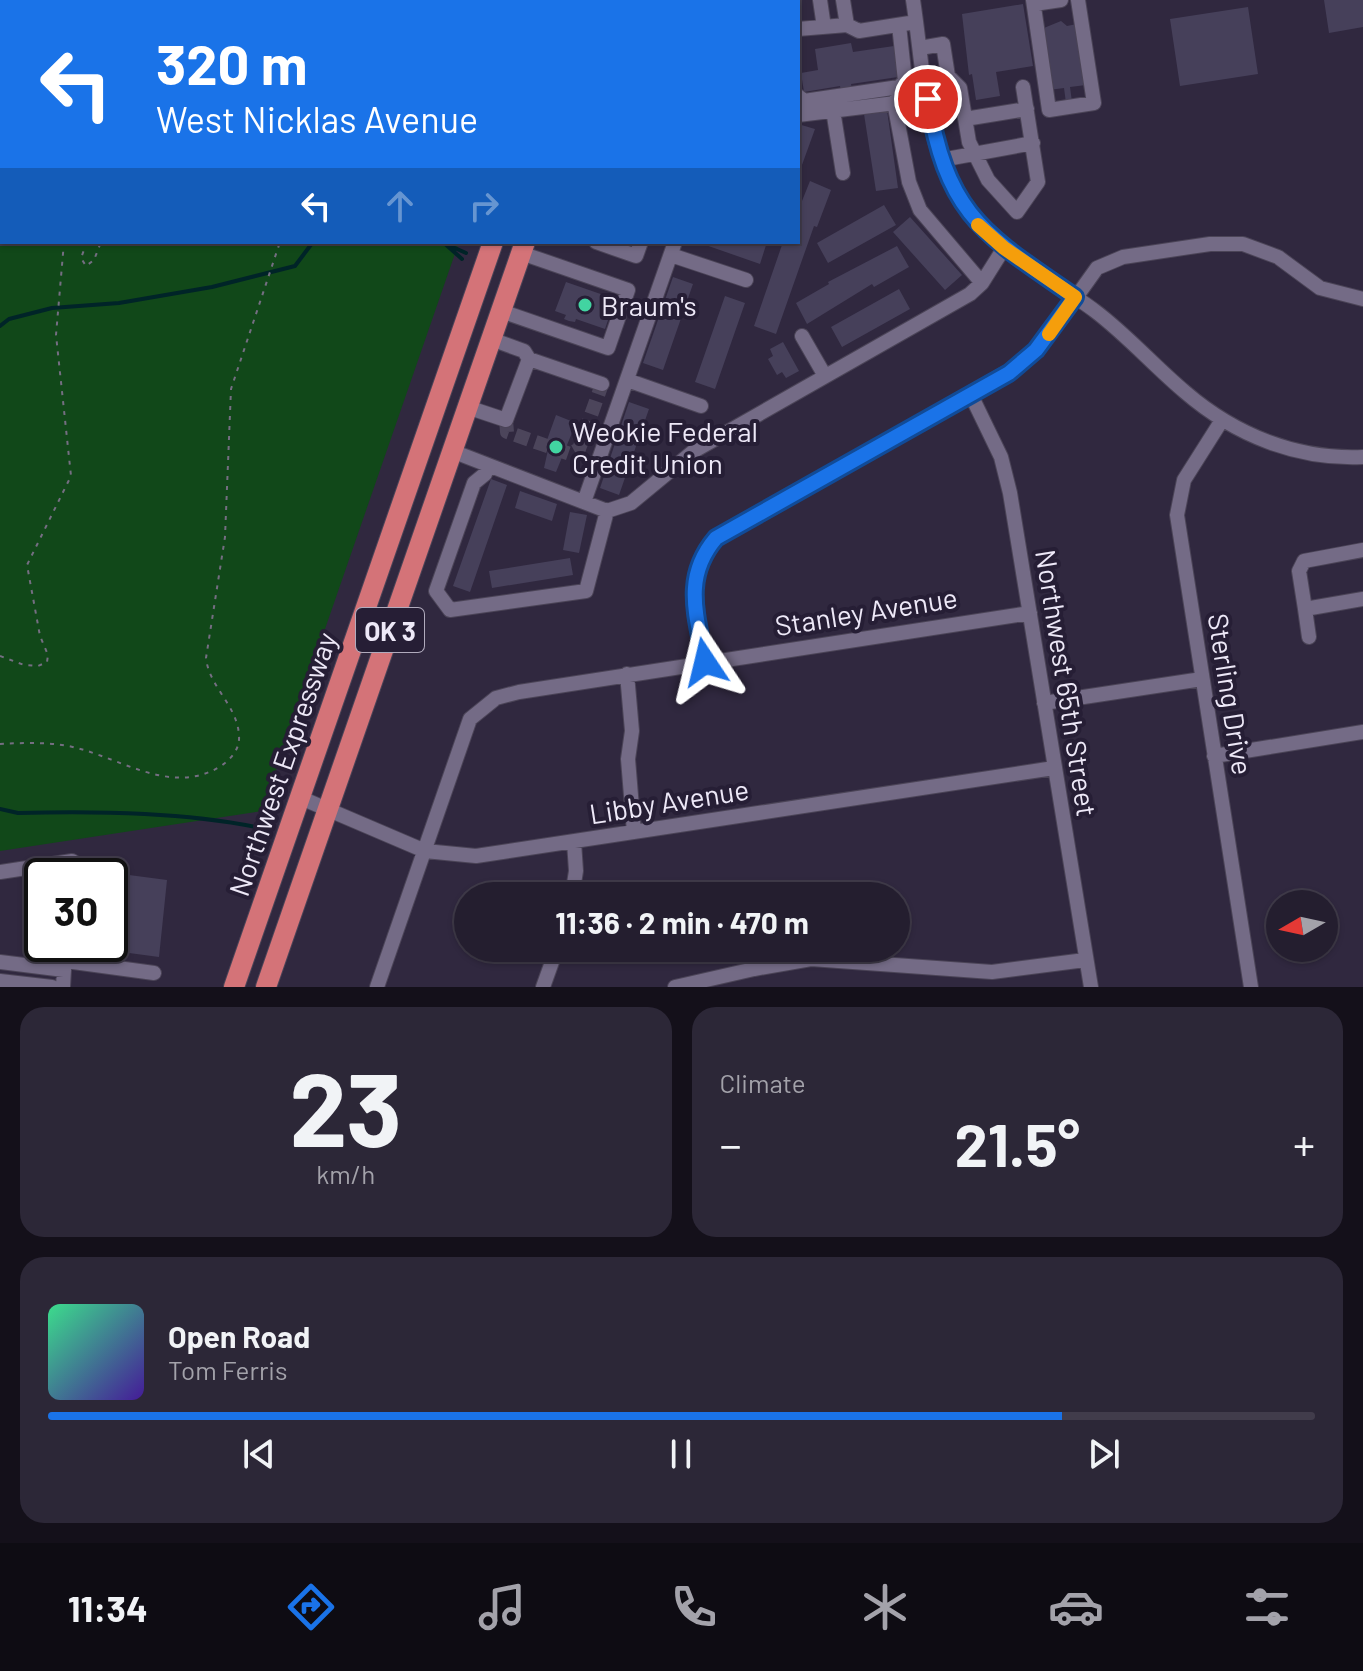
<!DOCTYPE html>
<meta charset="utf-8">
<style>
body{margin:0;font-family:Barlow,sans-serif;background:#2c2737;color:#f1f3f6;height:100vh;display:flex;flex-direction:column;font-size:30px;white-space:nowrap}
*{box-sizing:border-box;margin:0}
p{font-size:26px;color:#a3a2aa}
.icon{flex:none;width:44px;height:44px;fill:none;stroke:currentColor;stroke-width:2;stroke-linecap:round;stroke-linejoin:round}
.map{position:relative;height:987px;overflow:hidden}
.panel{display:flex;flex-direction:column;gap:20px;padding:20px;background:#14101a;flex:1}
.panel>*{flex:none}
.banner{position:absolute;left:0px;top:0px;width:800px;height:244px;box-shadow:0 2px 6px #0004,0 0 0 2px #413c4b;background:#1a73e8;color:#fff;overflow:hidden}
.needle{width:52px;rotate:261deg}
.fabs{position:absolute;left:1266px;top:890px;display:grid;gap:16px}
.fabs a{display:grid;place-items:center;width:72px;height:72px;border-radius:50%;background:#241e2f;box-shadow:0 2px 6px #0004,0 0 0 2px #413c4b;font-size:40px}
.speed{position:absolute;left:24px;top:858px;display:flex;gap:16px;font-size:40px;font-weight:700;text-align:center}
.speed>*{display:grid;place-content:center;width:104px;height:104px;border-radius:50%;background:#241e2f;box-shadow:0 2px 6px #0004,0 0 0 2px #413c4b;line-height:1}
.speed .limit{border:4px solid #111;border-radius:12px;background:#fff;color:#111}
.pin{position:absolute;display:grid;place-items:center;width:68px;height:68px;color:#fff;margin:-34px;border:4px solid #fff;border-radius:50%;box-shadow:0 2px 8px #0007}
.me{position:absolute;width:88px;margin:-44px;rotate:350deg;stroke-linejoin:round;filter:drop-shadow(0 0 6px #0008)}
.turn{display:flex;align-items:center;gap:28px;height:168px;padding:0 24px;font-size:36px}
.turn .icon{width:104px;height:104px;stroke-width:2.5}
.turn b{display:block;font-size:56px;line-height:68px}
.lanes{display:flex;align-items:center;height:76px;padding:0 24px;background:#0003;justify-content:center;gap:40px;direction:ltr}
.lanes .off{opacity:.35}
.big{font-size:60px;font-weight:700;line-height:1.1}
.panel .tile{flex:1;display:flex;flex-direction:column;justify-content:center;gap:12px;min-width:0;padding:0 28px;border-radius:24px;background:#2c2737}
.panel .dial{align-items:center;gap:0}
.dial b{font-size:104px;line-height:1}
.song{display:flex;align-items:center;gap:24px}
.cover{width:96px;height:96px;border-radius:12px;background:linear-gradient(135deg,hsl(150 70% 55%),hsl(260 70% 35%))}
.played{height:8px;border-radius:4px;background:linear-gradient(90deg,#1a73e8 80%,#413c4b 80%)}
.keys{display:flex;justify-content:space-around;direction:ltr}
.heat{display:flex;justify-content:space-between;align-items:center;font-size:44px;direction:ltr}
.panel .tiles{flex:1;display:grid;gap:20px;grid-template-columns:1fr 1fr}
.tile:last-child{grid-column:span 2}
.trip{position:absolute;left:454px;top:882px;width:456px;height:80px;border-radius:40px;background:#241e2f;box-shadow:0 2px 6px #0004,0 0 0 2px #413c4b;font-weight:700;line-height:80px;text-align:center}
.tabs{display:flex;height:128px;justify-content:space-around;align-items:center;background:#0e0c13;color:#a3a2aa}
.tabs .icon{width:56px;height:56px}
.tabs .selected{color:#1a73e8}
.tabs b{font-size:36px;color:#f1f3f6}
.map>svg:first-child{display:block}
</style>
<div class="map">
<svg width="1363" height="987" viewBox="0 0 1363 987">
<rect width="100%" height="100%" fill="#30283f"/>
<path fill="#114819" d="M 0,0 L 430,2 L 2,2 L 2,242 L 459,242 L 262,811 L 0,851 Z"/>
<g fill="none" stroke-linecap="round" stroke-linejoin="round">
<path stroke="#002428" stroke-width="4" d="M 0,175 L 2,176
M 443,242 L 462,259
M 446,244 L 466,253
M 0,326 L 9,319 L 52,308 L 119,303 L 212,287 L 295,266 L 313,242
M 0,809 L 18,813 C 99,811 191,812 270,830"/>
</g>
<path fill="#46405a" d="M 1324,0 L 1363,0 L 1363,27 L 1329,33 Z
M 1023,4 L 1033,66 L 996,72 L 1000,96 L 976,100 L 972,74 L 969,75 L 962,14 Z
M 1248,7 L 1258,74 L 1180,86 L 1170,19 Z
M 1061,21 L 1067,26 L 1077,24 L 1086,85 L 1070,87 L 1072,102 L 1066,103 L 1064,88 L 1049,90 L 1039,30 Z
M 851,43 L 853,52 L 894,46 L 898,77 L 851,84 L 852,89 L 841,90 L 840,86 L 804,92 L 801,73 L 818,70 L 815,49 Z
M 887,110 L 898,188 L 876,191 L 864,114 Z
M 798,124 L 815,129 L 798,176 Z
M 810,181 L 831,190 L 817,227 L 814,226 L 776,334 L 754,326 L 783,242 L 798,242 L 798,211 Z
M 884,205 L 896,225 L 828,263 L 817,243 Z
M 910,217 L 962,275 L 945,290 L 893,232 Z
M 697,242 L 767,242 L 760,264 Z
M 897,246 L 909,267 L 874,287 L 872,284 L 807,324 L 796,303 L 829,284 L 828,282 Z
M 673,277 L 693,284 L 663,370 L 643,363 Z
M 566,282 L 615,299 L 605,329 L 576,319 L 575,322 L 569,321 L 564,319 L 566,315 L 555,311 Z
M 899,289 L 910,309 L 842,347 L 831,327 Z
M 725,296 L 745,303 L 715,389 L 695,382 Z
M 783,342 L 799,371 L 786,378 L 782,372 L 777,375 L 768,359 L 773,356 L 770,349 Z
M 629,402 L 649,409 L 619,495 L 600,488 Z
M 556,415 L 576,423 L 556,472 L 544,468 L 550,441 L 547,440 Z
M 491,479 L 507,485 L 470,592 L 453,586 Z
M 520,491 L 557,504 L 552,521 L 515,508 Z
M 570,512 L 587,515 L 579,553 L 563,550 Z
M 570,558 L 573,575 L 492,588 L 489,571 Z
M 91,870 L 167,880 L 159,957 L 77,946 L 110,944 L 110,876 L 91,876 Z"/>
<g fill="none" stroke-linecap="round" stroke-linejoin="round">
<path stroke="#4c455b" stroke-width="14" stroke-dasharray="14 7" stroke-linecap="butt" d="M 506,420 L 507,432 L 570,454 L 579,449 L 602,384"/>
<g stroke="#4b4457" stroke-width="16">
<path id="minor" d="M 444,0 L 446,2
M 793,0 L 793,2
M 820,0 L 824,27
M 843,0 L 847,25
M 913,0 C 923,64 924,138 957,195 C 987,248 1047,275 1095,311 C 1127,335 1154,366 1185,392 C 1235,435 1297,460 1363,457
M 1033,0 L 1049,110 L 1094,103 L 1078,0
M 4,2 L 11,0
M 1034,4 L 1061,0
M 899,25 L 905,81
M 798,29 L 847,25 L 859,31 L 916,22
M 920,48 L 943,44 L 948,76 L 960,88 L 969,142 L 988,180 L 1017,212 L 1038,182 L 1023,87
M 798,96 L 804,101 L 899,87 L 905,81 L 925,78
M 894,102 L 909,182 L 920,210 L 982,283
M 833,110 L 843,173
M 798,115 L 928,99
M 965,119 L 1027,109
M 941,160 L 1033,143
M 596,242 L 636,256 L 641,242
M 671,255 L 746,280
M 501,311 L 608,348 L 628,290 L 521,253
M 802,336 L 825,376
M 491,339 L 524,351 L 529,359 L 602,384
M 627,380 L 701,406
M 971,395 L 1001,457 L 1010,493 L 1091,987
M 467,407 L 506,420 L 529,359
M 1222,420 L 1184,480 L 1177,515 L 1251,987
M 452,451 L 607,511 L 631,503 L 694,451 L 970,294 L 982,283 L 1004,248
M 487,467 L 485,474 L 474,483 L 436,591 L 450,610 L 586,591 L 607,511
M 584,502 L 675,242
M 1363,550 L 1304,561 L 1299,571 L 1305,609 L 1363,599
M 1305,609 L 1309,637
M 705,662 C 697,616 682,578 716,538 L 1023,363 L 1052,331 L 1097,268 L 1123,257 L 1210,244 L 1243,244 L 1278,257 L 1320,288 L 1363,299
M 627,674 L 632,731 L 628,759 L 634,832
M 1044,703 L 1202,679
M 1214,756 L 1363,732
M 301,798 L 425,851 L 476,856 L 1054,768
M 0,872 L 72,861 L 80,866 L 80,876
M 572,896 L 576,871 L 574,842
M 66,961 L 154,973
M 0,962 L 64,970 L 63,987
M 0,981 L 52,987
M 377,987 L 470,719 L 496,698 L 519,692 L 1030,613
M 543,987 L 557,948
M 675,987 L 754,969 L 811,959 L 992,972 L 1085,960"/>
</g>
<g stroke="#4b4457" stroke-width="20">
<path id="major" d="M 763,2 L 776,0"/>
</g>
<g stroke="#4b4457" stroke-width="22">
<path id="highway" d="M 576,2 L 577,0
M 608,2 L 609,0
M 234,987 L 493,242
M 266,987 L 525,242"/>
</g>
<path stroke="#756e82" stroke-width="2" stroke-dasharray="4 6" stroke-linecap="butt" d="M 482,0 L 483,2
M 297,2 L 298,0
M 315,2 L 316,0
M 87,242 L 81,258 L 86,266 L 94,260 L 101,242
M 0,656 L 24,665 L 38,666 L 47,662 L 48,655 L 40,636 L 27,565 L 71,476 L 56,335 L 64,242
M 0,744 C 20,743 42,742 62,745 C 114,752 168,799 221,766 C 231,759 240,749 239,736 C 238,706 209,687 206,658 L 225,537 L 231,389 L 280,242"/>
<use href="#minor" stroke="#746b86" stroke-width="14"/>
<use href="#major" stroke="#ae707e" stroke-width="18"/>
<use href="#highway" stroke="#d47378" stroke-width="20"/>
</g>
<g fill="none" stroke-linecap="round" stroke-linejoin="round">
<g stroke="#114b97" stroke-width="20">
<path id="route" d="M 705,662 C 697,616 682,578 716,538 L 1009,373 L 1036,350 L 1075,297 C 984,234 947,216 928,99"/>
</g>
<use href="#route" stroke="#1a73e8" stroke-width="14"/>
<path stroke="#f59e0b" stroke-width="14" d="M 978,225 L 1004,248 L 1075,297 L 1049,334"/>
</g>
<g fill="#42d4a1" stroke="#261e35" stroke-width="3">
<circle cx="585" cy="305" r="8"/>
<circle cx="556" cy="447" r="8"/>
</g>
<g text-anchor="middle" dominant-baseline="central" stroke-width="8" stroke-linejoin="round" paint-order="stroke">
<rect fill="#261e35" stroke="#b1abbd" stroke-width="2" x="356" y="608" width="68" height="44" rx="6"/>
<g font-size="26" font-weight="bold" fill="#ede8f7">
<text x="390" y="630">OK 3</text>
</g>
<g font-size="28" fill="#ede8f7" stroke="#261e35" text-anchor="start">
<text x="601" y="305">Braum's</text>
<text x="572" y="431">Weokie Federal<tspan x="572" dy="32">Credit Union</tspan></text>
</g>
<g font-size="28" fill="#ede8f7" stroke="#261e35">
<text transform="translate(866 611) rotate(-9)">Stanley Avenue</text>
<text transform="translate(1067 683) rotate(81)">Northwest 65th Street</text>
<text transform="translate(1231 694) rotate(81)">Sterling Drive</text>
<text transform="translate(282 764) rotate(-71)">Northwest Expressway</text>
<text transform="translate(669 801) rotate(-9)">Libby Avenue</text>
</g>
</g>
</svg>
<div class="fabs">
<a><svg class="needle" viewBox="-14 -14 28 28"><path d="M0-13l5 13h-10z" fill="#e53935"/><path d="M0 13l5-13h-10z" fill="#a3a2aa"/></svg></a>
</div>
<div class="speed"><div class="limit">30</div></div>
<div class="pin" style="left:928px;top:99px;background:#d93025"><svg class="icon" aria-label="arrive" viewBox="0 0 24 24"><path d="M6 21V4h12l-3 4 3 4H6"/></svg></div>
<svg class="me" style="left:705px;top:662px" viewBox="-20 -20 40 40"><path d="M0-17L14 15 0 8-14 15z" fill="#1a73e8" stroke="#fff" stroke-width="4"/></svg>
<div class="trip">11:36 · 2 min · 470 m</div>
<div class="banner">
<div class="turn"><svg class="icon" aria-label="left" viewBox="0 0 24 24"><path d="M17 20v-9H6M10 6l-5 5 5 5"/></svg><div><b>320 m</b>West Nicklas Avenue</div></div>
<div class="lanes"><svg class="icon" aria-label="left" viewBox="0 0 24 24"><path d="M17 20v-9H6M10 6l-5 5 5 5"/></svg><svg class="icon off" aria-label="ahead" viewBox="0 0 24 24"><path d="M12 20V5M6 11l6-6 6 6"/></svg><svg class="icon off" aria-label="right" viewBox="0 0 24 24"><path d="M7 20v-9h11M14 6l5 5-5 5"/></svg></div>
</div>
</div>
<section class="panel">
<div class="tiles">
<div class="tile dial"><b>23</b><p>km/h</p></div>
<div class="tile"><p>Climate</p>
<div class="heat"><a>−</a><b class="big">21.5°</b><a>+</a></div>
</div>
<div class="tile">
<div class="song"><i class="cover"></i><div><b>Open Road</b><p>Tom Ferris</p></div></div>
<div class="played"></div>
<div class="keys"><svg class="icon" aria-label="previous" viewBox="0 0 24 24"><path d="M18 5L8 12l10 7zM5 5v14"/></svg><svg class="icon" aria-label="pause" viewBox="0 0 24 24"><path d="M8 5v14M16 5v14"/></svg><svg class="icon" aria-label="next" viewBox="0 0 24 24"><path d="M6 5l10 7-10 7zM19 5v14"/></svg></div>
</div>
</div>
</section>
<nav class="tabs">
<b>11:34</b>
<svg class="icon selected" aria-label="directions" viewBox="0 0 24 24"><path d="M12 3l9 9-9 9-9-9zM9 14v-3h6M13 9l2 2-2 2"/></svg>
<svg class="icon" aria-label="music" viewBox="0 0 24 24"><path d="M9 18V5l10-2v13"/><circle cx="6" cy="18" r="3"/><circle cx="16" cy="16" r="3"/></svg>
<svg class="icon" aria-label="phone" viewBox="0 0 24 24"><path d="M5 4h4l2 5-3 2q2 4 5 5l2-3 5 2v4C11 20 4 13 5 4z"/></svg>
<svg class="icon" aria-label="climate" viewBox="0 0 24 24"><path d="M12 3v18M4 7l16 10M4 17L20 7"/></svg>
<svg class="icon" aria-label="car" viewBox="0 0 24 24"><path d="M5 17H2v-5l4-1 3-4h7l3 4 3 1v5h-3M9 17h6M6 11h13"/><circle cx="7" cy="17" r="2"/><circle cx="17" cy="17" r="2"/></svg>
<svg class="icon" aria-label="filters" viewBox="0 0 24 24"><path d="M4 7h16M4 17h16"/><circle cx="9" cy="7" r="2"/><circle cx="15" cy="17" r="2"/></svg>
</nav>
